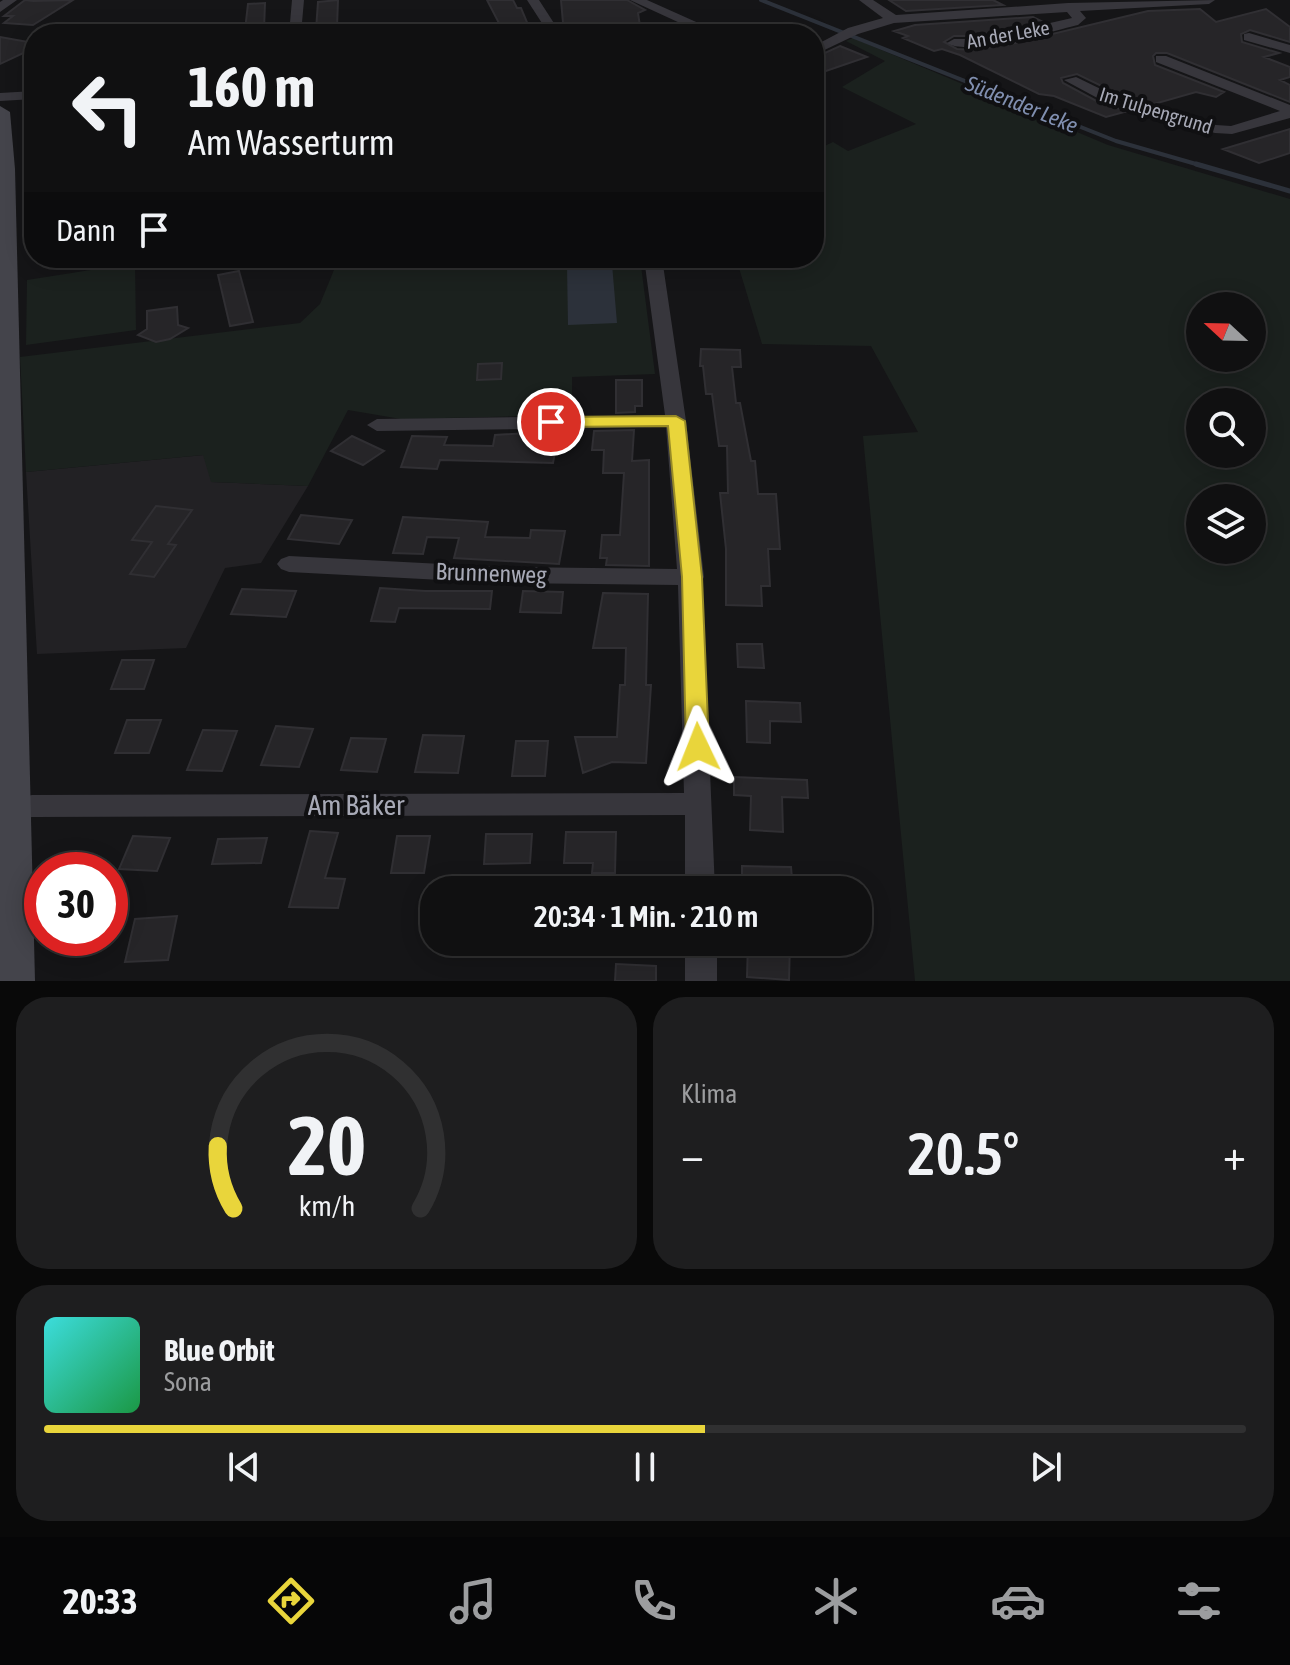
<!DOCTYPE html>
<html lang="de">
<meta charset="utf-8">
<style>
body{margin:0;font-family:"Asap Condensed",sans-serif;background:#1e1e1f;color:#f1f3f6;height:100vh;display:flex;flex-direction:column;font-size:30px;white-space:nowrap}
*{box-sizing:border-box;margin:0}
p{font-size:26px;color:#9c9d9f}
.icon{flex:none;width:44px;height:44px;fill:none;stroke:currentColor;stroke-width:2;stroke-linecap:round;stroke-linejoin:round}
.map{position:relative;height:981px;overflow:hidden}
.sheet{display:flex;flex-direction:column;gap:16px;padding:16px;background:#090909;flex:1}
.sheet>*{flex:none}
.hud{position:absolute;left:24px;top:24px;width:800px;height:244px;border-radius:32px;box-shadow:0 4px 20px #0003,0 0 0 2px #303031;background:#101011;color:#f1f3f6;overflow:hidden}
.needle{width:52px;rotate:292deg}
.fabs{position:absolute;left:1186px;top:292px;display:grid;gap:16px}
.fabs a{display:grid;place-items:center;width:80px;height:80px;border-radius:50%;background:#101011;box-shadow:0 4px 20px #0003,0 0 0 2px #303031;font-size:40px}
.speed{position:absolute;left:24px;top:852px;display:flex;gap:16px;font-size:40px;font-weight:700;text-align:center}
.speed>*{display:grid;place-content:center;width:104px;height:104px;border-radius:50%;background:#101011;box-shadow:0 4px 20px #0003,0 0 0 2px #303031;line-height:1}
.speed .limit{border:12px solid #d22;background:#fff;color:#111}
.pin{position:absolute;display:grid;place-items:center;width:68px;height:68px;color:#fff;margin:-34px;border:4px solid #fff;border-radius:50%;box-shadow:0 2px 8px #0007}
.me{position:absolute;width:88px;margin:-44px;rotate:358deg;stroke-linejoin:round;filter:drop-shadow(0 0 6px #0008)}
.turn{display:flex;align-items:center;gap:28px;height:168px;padding:0 32px;font-size:36px}
.turn .icon{width:104px;height:104px;stroke-width:2.5}
.turn b{display:block;font-size:56px;line-height:68px}
.then{display:flex;align-items:center;height:76px;padding:0 32px;background:#0003;gap:16px;font-size:30px}
.big{font-size:60px;font-weight:600;line-height:1.1}
.sheet .card{flex:1;display:flex;flex-direction:column;justify-content:center;gap:12px;min-width:0;padding:0 28px;border-radius:32px;background:#1e1e1f}
.sheet .dial{align-items:center;gap:0}
.dial svg{height:208px;overflow:visible;fill:none;stroke:#303031;stroke-width:7;stroke-linecap:round;text-anchor:middle}
.dial text{fill:#f1f3f6;stroke:none}
.song{display:flex;align-items:center;gap:24px}
.cover{width:96px;height:96px;border-radius:12px;background:linear-gradient(135deg,hsl(180 70% 55%),hsl(140 70% 35%))}
.played{height:8px;border-radius:4px;background:linear-gradient(90deg,#e9d53b 55%,#303031 55%)}
.keys{display:flex;justify-content:space-around;direction:ltr}
.heat{display:flex;justify-content:space-between;align-items:center;font-size:44px;direction:ltr}
.sheet .tiles{flex:1;display:grid;gap:16px;grid-template-columns:1fr 1fr}
.card:last-child{grid-column:span 2}
.trip{position:absolute;left:420px;top:876px;width:452px;height:80px;border-radius:32px;background:#101011;box-shadow:0 4px 20px #0003,0 0 0 2px #303031;font-weight:600;line-height:80px;text-align:center}
.menu{display:flex;height:128px;justify-content:space-around;align-items:center;background:#060607;color:#9c9d9f}
.menu .icon{width:56px;height:56px}
.menu .current{color:#e9d53b}
.menu b{font-size:36px;color:#f1f3f6}
.map>svg:first-child{display:block}
</style>
<div class="map">
<svg width="1290" height="981" viewBox="0 0 1290 981">
<rect width="100%" height="100%" fill="#151517"/>
<path fill="#222124" d="M 204,455 L 212,482 L 308,486 L 261,563 L 225,568 L 186,648 L 37,654 L 26,472 Z"/>
<path fill="#1b211e" fill-rule="evenodd" d="M 853,38 L 1108,145 L 1290,199 L 1290,981 L 915,981 L 863,436 L 918,432 L 871,346 L 762,344 L 736,258 L 814,258 L 814,151 L 833,142 L 848,151 L 916,124 L 842,87 L 885,61 L 846,41 ZM 1200,306 L 1252,306 L 1252,358 L 1200,358 ZM 1252,402 L 1252,454 L 1200,454 L 1200,402 ZM 1252,498 L 1252,550 L 1200,550 L 1200,498 Z
M 344,258 L 640,258 L 655,374 L 572,377 L 572,415 L 401,419 L 348,410 L 308,486 L 211,482 L 203,455 L 26,472 L 20,357 L 300,323 L 320,304 L 336,265 Z
M 135,263 L 136,330 L 26,345 L 27,280 Z"/>
<path fill="#2c313a" d="M 612,264 L 617,323 L 568,325 L 567,265 Z"/>
<g fill="none" stroke-linecap="round" stroke-linejoin="round">
<path stroke="#2c313a" stroke-width="4" d="M 761,0 L 1116,141 L 1203,166"/>
<path stroke="#2c313a" stroke-width="5" d="M 1196,164 L 1290,191"/>
</g>
<path fill="#262528" stroke="#302f33" stroke-width="2" d="M 25,0 L 33,1 L 73,0 L 33,25 L 4,23 L 13,16 L 4,16 Z
M 338,0 L 337,27 L 316,30 L 318,2 Z
M 487,0 L 513,0 L 517,8 L 521,8 L 529,27 L 502,29 Z
M 561,0 L 627,0 L 645,10 L 638,13 L 640,26 L 633,26 L 633,32 L 564,34 Z
M 889,0 L 993,0 L 1003,5 L 906,11 Z
M 265,3 L 264,29 L 245,30 L 248,4 Z
M 1200,9 L 1216,22 L 1266,9 L 1290,27 L 1290,42 L 1250,30 L 1241,34 L 1242,42 L 1279,53 L 1264,57 L 1290,67 L 1290,77 L 1280,80 L 1290,85 L 1290,102 L 1167,53 L 1156,53 L 1153,56 L 1155,65 L 1224,92 L 1216,97 L 1196,92 L 1154,104 L 1114,92 L 1077,74 L 1061,78 L 1063,83 L 1102,104 L 1128,111 L 1106,117 L 1054,96 L 1039,94 L 960,55 L 942,49 L 934,51 L 903,38 L 908,36 L 894,31 L 915,25 L 1033,17 L 1043,22 L 979,36 L 954,36 L 944,42 L 957,49 L 973,50 L 1011,44 L 1148,11 Z
M 0,37 L 34,43 L 34,48 L 0,64 Z
M 840,46 L 867,57 L 814,75 L 814,58 Z
M 1290,129 L 1290,153 L 1259,163 L 1223,149 Z
M 239,271 L 253,322 L 230,326 L 218,275 Z
M 177,307 L 178,325 L 188,328 L 170,339 L 156,342 L 138,335 L 147,329 L 147,311 Z
M 701,349 L 740,350 L 741,367 L 732,367 L 736,403 L 740,403 L 751,461 L 755,461 L 758,494 L 776,494 L 780,549 L 768,549 L 770,586 L 761,586 L 762,606 L 726,605 L 726,549 L 720,493 L 728,493 L 727,446 L 719,446 L 712,394 L 706,394 L 703,366 L 700,366 Z
M 502,363 L 501,379 L 477,380 L 478,364 Z
M 616,380 L 642,380 L 642,406 L 635,406 L 635,412 L 616,413 Z
M 634,430 L 632,461 L 649,460 L 649,566 L 606,565 L 607,558 L 600,558 L 602,535 L 620,535 L 624,473 L 603,473 L 604,450 L 592,450 L 594,431 Z
M 559,431 L 553,463 L 440,460 L 437,469 L 401,467 L 412,436 L 447,437 L 444,445 L 493,446 L 495,435 Z
M 352,436 L 384,451 L 363,465 L 331,451 Z
M 156,506 L 192,510 L 168,544 L 176,545 L 154,577 L 130,574 L 152,542 L 132,540 Z
M 301,515 L 352,520 L 339,544 L 288,539 Z
M 403,517 L 488,522 L 485,537 L 530,538 L 531,530 L 565,531 L 559,564 L 454,558 L 459,538 L 427,537 L 423,554 L 393,553 Z
M 380,588 L 425,591 L 492,591 L 490,609 L 399,608 L 395,622 L 371,621 Z
M 242,589 L 296,591 L 286,617 L 231,614 Z
M 523,591 L 563,592 L 561,613 L 520,612 Z
M 603,593 L 648,594 L 646,685 L 651,685 L 646,763 L 612,762 L 583,773 L 575,737 L 617,737 L 620,685 L 625,685 L 626,648 L 593,648 Z
M 737,644 L 762,644 L 764,668 L 738,667 Z
M 122,660 L 154,660 L 144,689 L 111,689 Z
M 746,701 L 800,703 L 801,722 L 770,721 L 770,743 L 747,742 Z
M 127,720 L 161,720 L 149,753 L 115,753 Z
M 276,726 L 313,729 L 299,767 L 261,765 Z
M 203,730 L 237,731 L 222,771 L 187,770 Z
M 423,735 L 464,736 L 458,773 L 415,772 Z
M 351,738 L 386,739 L 377,772 L 341,770 Z
M 516,741 L 548,741 L 545,776 L 512,776 Z
M 734,777 L 807,780 L 808,798 L 782,797 L 783,832 L 750,830 L 751,796 L 734,795 Z
M 310,831 L 338,833 L 325,878 L 345,879 L 338,908 L 289,907 Z
M 566,832 L 616,832 L 615,873 L 592,873 L 593,863 L 564,863 Z
M 486,834 L 532,834 L 530,863 L 484,864 Z
M 133,836 L 170,838 L 157,871 L 119,869 Z
M 397,836 L 430,836 L 424,873 L 391,873 Z
M 267,838 L 261,863 L 212,864 L 218,839 Z
M 742,866 L 791,867 L 793,890 L 742,890 Z
M 177,916 L 168,960 L 125,962 L 135,919 Z
M 748,942 L 790,942 L 789,980 L 747,977 Z
M 616,964 L 656,966 L 656,981 L 615,981 Z"/>
<g fill="none" stroke-linecap="round" stroke-linejoin="round">
<path fill="#37363c" fill-rule="evenodd" d="M 3,0 L 17,0 L 0,12 L 0,2 Z
M 292,0 L 304,0 L 301,34 L 289,34 Z
M 527,0 L 539,0 L 561,34 L 549,34 Z
M 630,0 L 647,0 L 723,34 L 706,34 L 691,27 L 673,34 L 655,34 L 680,23 Z
M 859,0 L 873,0 L 896,15 L 1068,3 L 1215,0 L 1209,4 L 1080,11 L 1086,18 L 1078,25 C 1052,31 968,57 947,43 L 954,39 L 979,39 L 1072,18 L 1067,12 L 894,23 L 858,34 L 814,55 L 814,46 L 848,28 L 883,18 Z
M 1249,33 L 1290,45 L 1290,53 L 1244,40 L 1244,34 Z
M 1156,56 L 1166,56 L 1290,105 L 1290,118 L 1232,134 L 1215,133 L 1103,101 L 1064,80 L 1076,77 L 1113,95 L 1216,125 L 1231,126 L 1280,111 L 1156,62 Z
M 34,91 L 34,99 L 0,101 L 0,93 Z
M 644,258 L 662,258 L 686,421 L 704,577 L 702,581 L 715,890 L 685,890 L 685,815 L 32,817 L 12,821 L 2,818 L 2,802 L 32,795 L 684,793 L 678,585 L 499,583 L 289,572 L 281,569 L 277,564 L 281,559 L 289,556 L 499,567 L 677,569 L 666,427 L 377,431 L 367,425 L 377,419 L 665,415 Z
M 685,942 L 717,942 L 717,981 L 685,981 Z"/>
<path fill="#44444b" fill-rule="evenodd" d="M 0,106 L 10,112 L 15,169 L 35,981 L 0,981 Z"/>
</g>
<path fill="#e9d53b" stroke="#978a26" stroke-width="2" d="M 676,416 L 685,421 L 702,577 L 709,747 L 706,753 L 698,756 L 690,753 L 686,747 L 682,577 L 668,426 L 551,427 L 543,422 L 551,417 Z"/>
<g text-anchor="middle" dominant-baseline="central" stroke-width="8" stroke-linejoin="round" paint-order="stroke">
<g font-size="20" fill="#a7a9b6" stroke="#101012">
<text transform="translate(1008 34) rotate(-10)">An der Leke</text>
<text transform="translate(1156 110) rotate(17)">Im Tulpengrund</text>
</g>
<g font-size="22" font-style="italic" fill="#808fb0" stroke="#101012">
<text transform="translate(1022 104) rotate(22)">Südender Leke</text>
</g>
<g font-size="24" fill="#a7a9b6" stroke="#101012">
<text transform="translate(491 573) rotate(2)">Brunnenweg</text>
</g>
<g font-size="28" fill="#a7a9b6" stroke="#101012">
<text x="356" y="805">Am Bäker</text>
</g>
</g>
</svg>
<div class="fabs">
<a><svg class="needle" viewBox="-14 -14 28 28"><path d="M0-13l5 13h-10z" fill="#e53935"/><path d="M0 13l5-13h-10z" fill="#9c9d9f"/></svg></a>
<a><svg class="icon" aria-label="search" viewBox="0 0 24 24"><circle cx="10" cy="10" r="6"/><path d="M15 15l6 6"/></svg></a>
<a><svg class="icon" aria-label="layers" viewBox="0 0 24 24"><path d="M12 4l9 5-9 5-9-5zM3 14l9 5 9-5"/></svg></a>
</div>
<div class="speed"><div class="limit">30</div></div>
<div class="pin" style="left:551px;top:422px;background:#d93025"><svg class="icon" aria-label="arrive" viewBox="0 0 24 24"><path d="M6 21V4h12l-3 4 3 4H6"/></svg></div>
<svg class="me" style="left:698px;top:747px" viewBox="-20 -20 40 40"><path d="M0-17L14 15 0 8-14 15z" fill="#e9d53b" stroke="#fff" stroke-width="4"/></svg>
<div class="trip">20:34 · 1 Min. · 210 m</div>
<div class="hud">
<div class="turn"><svg class="icon" aria-label="left" viewBox="0 0 24 24"><path d="M17 20v-9H6M10 6l-5 5 5 5"/></svg><div><b>160 m</b>Am Wasserturm</div></div>
<div class="then">Dann<svg class="icon" aria-label="arrive" viewBox="0 0 24 24"><path d="M6 21V4h12l-3 4 3 4H6"/></svg></div>
</div>
</div>
<section class="sheet">
<div class="tiles">
<div class="card dial"><svg viewBox="0 0 100 80">
<path d="M14 69A42 42 0 1 1 86 69"/>
<path d="M14 69A42 42 0 0 1 8 45" stroke="#e9d53b"/>
<text x="50" y="56" font-size="32" font-weight="700">20</text>
<text x="50" y="72" font-size="11">km/h</text>
</svg></div>
<div class="card"><p>Klima</p>
<div class="heat"><a>−</a><b class="big">20.5°</b><a>+</a></div>
</div>
<div class="card">
<div class="song"><i class="cover"></i><div><b>Blue Orbit</b><p>Sona</p></div></div>
<div class="played"></div>
<div class="keys"><svg class="icon" aria-label="previous" viewBox="0 0 24 24"><path d="M18 5L8 12l10 7zM5 5v14"/></svg><svg class="icon" aria-label="pause" viewBox="0 0 24 24"><path d="M8 5v14M16 5v14"/></svg><svg class="icon" aria-label="next" viewBox="0 0 24 24"><path d="M6 5l10 7-10 7zM19 5v14"/></svg></div>
</div>
</div>
</section>
<nav class="menu">
<b>20:33</b>
<svg class="icon current" aria-label="directions" viewBox="0 0 24 24"><path d="M12 3l9 9-9 9-9-9zM9 14v-3h6M13 9l2 2-2 2"/></svg>
<svg class="icon" aria-label="music" viewBox="0 0 24 24"><path d="M9 18V5l10-2v13"/><circle cx="6" cy="18" r="3"/><circle cx="16" cy="16" r="3"/></svg>
<svg class="icon" aria-label="phone" viewBox="0 0 24 24"><path d="M5 4h4l2 5-3 2q2 4 5 5l2-3 5 2v4C11 20 4 13 5 4z"/></svg>
<svg class="icon" aria-label="climate" viewBox="0 0 24 24"><path d="M12 3v18M4 7l16 10M4 17L20 7"/></svg>
<svg class="icon" aria-label="car" viewBox="0 0 24 24"><path d="M5 17H2v-5l4-1 3-4h7l3 4 3 1v5h-3M9 17h6M6 11h13"/><circle cx="7" cy="17" r="2"/><circle cx="17" cy="17" r="2"/></svg>
<svg class="icon" aria-label="filters" viewBox="0 0 24 24"><path d="M4 7h16M4 17h16"/><circle cx="9" cy="7" r="2"/><circle cx="15" cy="17" r="2"/></svg>
</nav>
